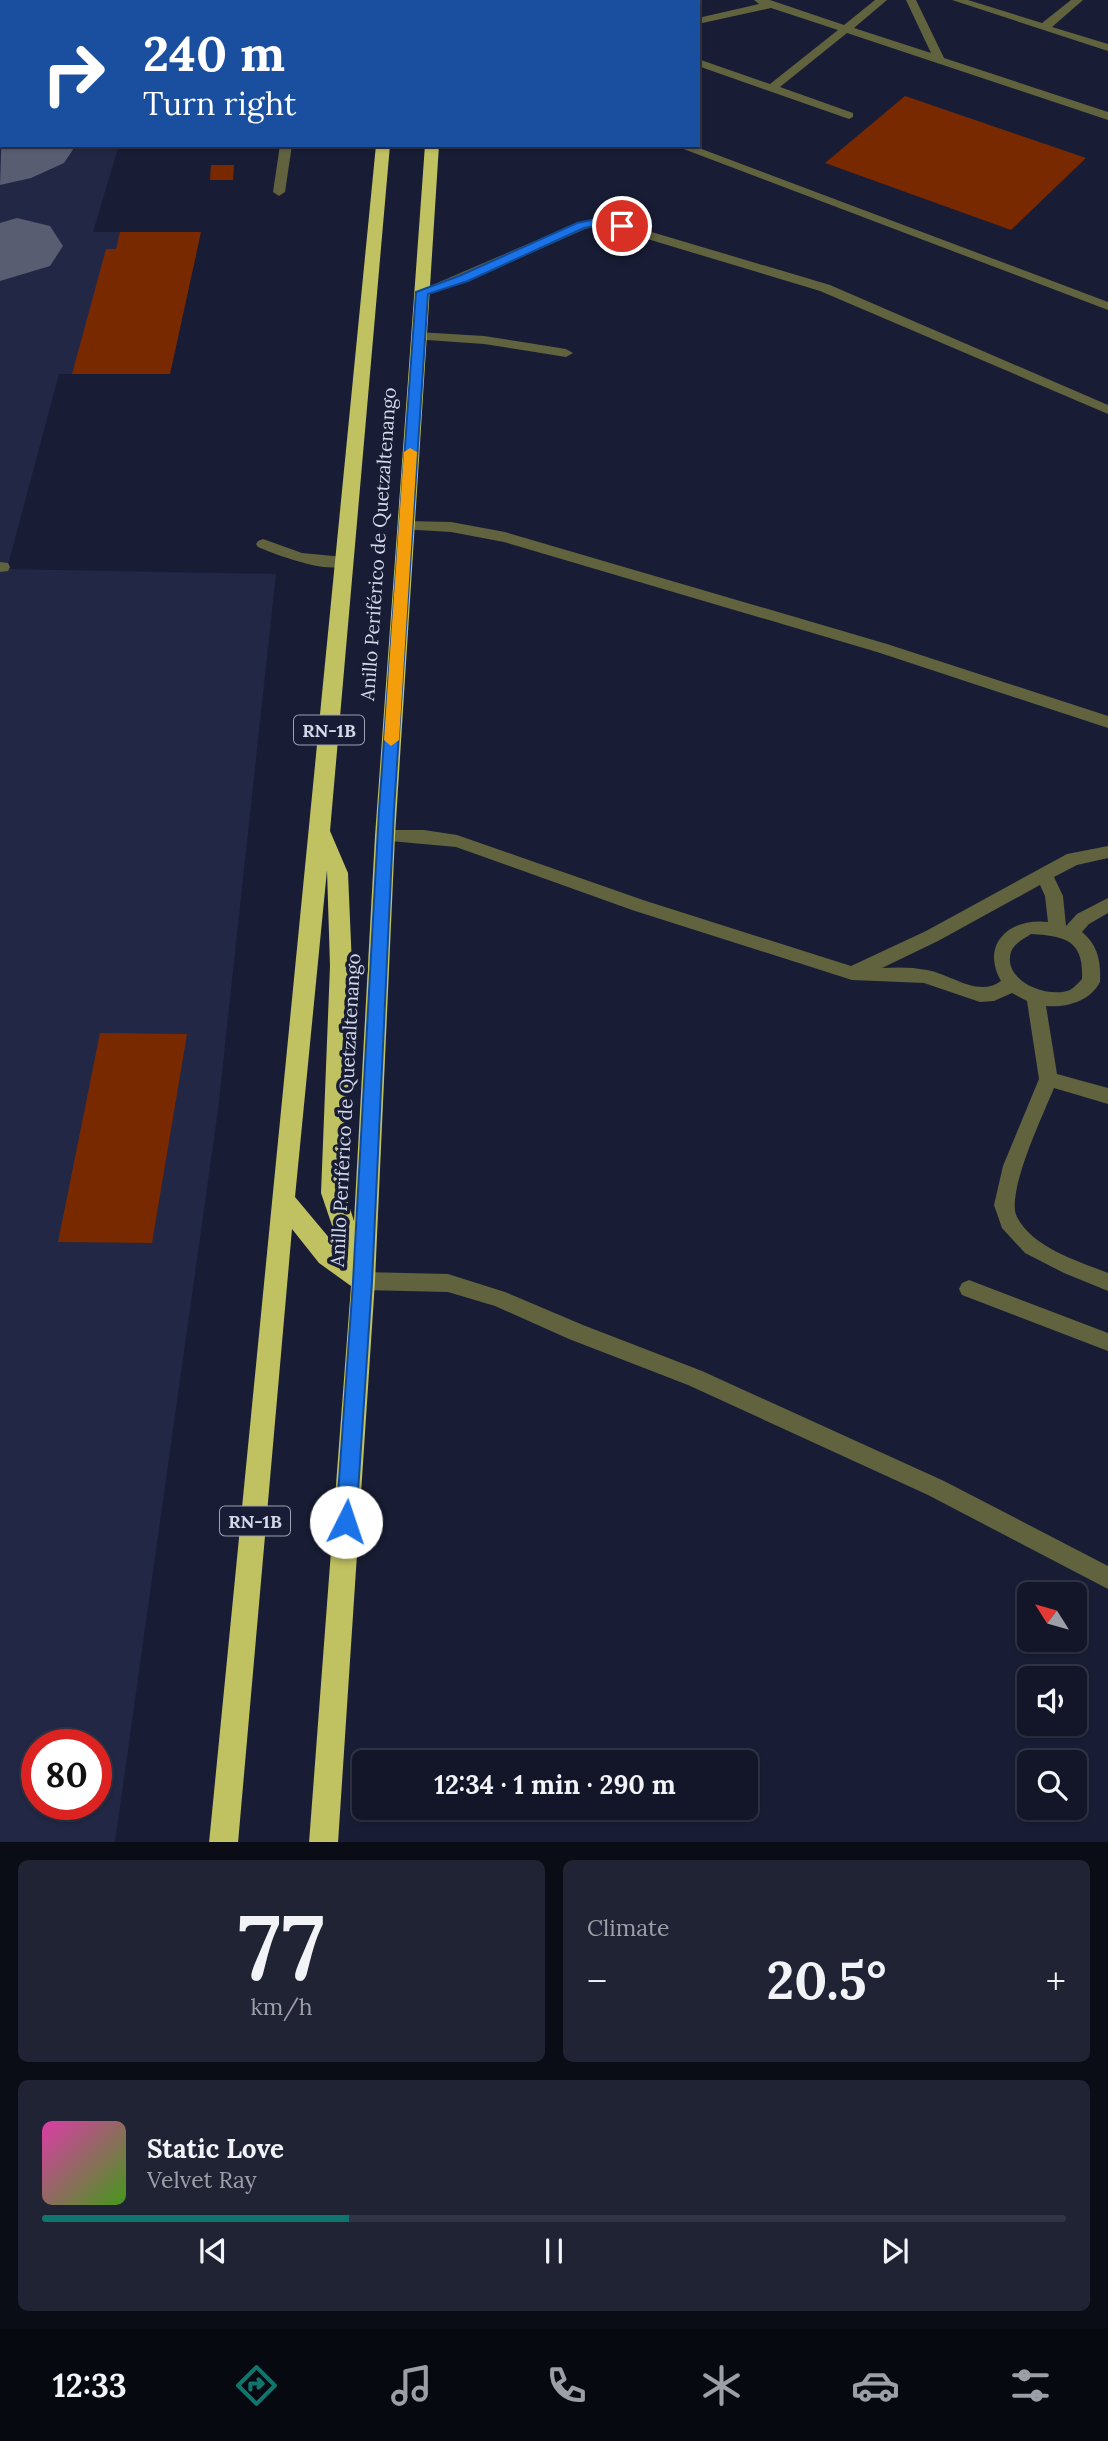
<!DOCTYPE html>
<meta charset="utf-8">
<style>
body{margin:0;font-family:Lora,serif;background:#1f2334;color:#f1f3f6;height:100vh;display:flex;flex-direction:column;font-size:26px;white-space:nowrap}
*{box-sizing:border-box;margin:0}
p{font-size:23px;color:#9c9fa8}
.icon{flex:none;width:38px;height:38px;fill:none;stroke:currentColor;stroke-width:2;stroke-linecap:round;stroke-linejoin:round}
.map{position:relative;height:1842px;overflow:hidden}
.panel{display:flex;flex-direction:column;gap:18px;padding:18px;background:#0a0c16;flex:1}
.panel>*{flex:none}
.guide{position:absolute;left:0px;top:0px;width:700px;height:147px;box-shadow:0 2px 5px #0004,0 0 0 2px #313545;background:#1a4fa0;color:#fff;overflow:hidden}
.needle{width:46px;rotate:307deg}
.fabs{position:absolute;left:1017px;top:1582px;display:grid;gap:14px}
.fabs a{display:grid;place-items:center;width:70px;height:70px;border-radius:10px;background:#121628;box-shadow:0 2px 5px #0004,0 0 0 2px #313545;font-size:35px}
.speed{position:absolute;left:21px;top:1729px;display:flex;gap:14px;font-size:35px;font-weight:700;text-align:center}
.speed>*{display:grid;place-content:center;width:91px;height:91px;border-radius:50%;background:#121628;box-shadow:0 2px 5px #0004,0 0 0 2px #313545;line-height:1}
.speed .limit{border:10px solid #d22;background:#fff;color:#111}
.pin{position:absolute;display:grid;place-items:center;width:60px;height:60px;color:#fff;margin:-30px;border:4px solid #fff;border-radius:50%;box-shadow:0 2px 7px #0007}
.me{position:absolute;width:77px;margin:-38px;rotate:4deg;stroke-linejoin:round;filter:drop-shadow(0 0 5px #0008)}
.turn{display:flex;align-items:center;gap:24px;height:147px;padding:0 28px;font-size:32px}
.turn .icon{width:91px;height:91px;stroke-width:2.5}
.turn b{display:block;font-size:49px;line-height:60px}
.big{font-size:52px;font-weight:700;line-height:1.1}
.panel .widget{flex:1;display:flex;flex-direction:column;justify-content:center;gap:10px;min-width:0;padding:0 24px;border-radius:10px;background:#1f2334}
.panel .dial{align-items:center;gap:0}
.dial b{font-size:91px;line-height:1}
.song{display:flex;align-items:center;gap:21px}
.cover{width:84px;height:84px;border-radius:10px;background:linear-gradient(135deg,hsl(320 70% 55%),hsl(100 70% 35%))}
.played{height:7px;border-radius:4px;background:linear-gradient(90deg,#0f766e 30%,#313545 30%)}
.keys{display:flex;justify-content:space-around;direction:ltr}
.heat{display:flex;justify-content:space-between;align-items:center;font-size:38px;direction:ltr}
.panel .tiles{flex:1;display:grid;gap:18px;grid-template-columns:1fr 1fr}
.widget:last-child{grid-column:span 2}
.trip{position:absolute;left:352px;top:1750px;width:406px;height:70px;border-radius:10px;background:#121628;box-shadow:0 2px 5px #0004,0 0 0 2px #313545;font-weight:700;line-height:70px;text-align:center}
.tab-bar{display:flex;height:112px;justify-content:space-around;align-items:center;background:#070910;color:#9c9fa8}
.tab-bar .icon{width:49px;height:49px}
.tab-bar .current{color:#0f766e}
.tab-bar b{font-size:32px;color:#f1f3f6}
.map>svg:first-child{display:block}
</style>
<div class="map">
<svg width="1108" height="1843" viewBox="0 0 1108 1843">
<rect width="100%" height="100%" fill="#181d35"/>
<path fill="#212744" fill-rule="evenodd" d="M 0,0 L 352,0 L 2,2 L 2,145 L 119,145 L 93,232 L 201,232 L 170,374 L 59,374 L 7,569 L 276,574 L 218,1110 L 115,1842 L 0,1843 ZM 37,1745 L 96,1745 L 96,1804 L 37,1804 Z"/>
<path fill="#25400a" d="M 0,0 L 345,0 L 2,2 L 2,8 Z"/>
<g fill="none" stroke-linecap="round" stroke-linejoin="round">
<path fill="#585d72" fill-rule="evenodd" d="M 2,127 L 2,145 L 76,145 L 64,163 L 31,178 L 0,185 Z
M 17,218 L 50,226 L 63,246 L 50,266 L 0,281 L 0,223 Z"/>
</g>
<path fill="#782900" d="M 905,96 L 1086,158 L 1011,230 L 825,163 Z
M 211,165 L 234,165 L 233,180 L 210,180 Z
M 120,232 L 201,232 L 170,374 L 72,374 L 106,249 L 116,249 Z
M 100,1033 L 187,1034 L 152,1243 L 58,1242 Z"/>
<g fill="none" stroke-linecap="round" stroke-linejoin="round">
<path fill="#61623e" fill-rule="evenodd" d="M 658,0 L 669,0 L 657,2 Z
M 754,0 L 770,0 L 844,25 L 875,0 L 887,0 L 854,28 L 931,53 L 906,0 L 916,0 L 944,58 L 1108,112 L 1108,120 L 847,33 L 780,87 L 853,113 L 853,117 L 849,119 L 698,66 L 698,59 L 770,84 L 838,30 L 771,8 L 698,24 L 698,18 L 759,4 Z
M 952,0 L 968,0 L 1042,23 L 1071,0 L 1083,0 L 1052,27 L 1108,44 L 1108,51 Z
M 280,145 L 292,145 L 285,192 L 279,196 L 273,192 Z
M 418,332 L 484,336 L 566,349 L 573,353 L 566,357 L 484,344 L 413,339 L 411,336 Z
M 406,521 L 451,522 L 505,532 L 887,644 L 1108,716 L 1108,728 L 877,652 L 504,542 L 451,532 L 401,529 L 399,526 Z
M 263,539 L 302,553 L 344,557 L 351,562 C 336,578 277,555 258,547 L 256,544 L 258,541 Z
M 0,562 L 8,563 L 10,567 L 8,571 L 0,572 Z
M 385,830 L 424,830 L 457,835 L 643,900 L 851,966 L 926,931 L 1067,854 L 1108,846 L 1108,858 L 1077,865 L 1054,877 L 1063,896 L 1066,926 L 1077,914 L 1108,898 L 1108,913 L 1089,924 L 1082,932 C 1098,945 1101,962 1100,982 C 1090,1001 1067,1008 1046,1006 L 1057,1074 L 1108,1088 L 1108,1104 L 1054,1088 C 1044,1113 1005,1194 1017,1217 C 1033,1248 1078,1261 1108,1273 L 1108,1291 L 1064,1273 L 1025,1253 L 1002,1228 L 994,1205 L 1003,1166 L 1039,1079 L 1027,1001 L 1012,993 L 994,1001 L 980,1002 L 924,983 L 852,980 L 632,910 L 456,847 L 379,840 L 377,836 L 379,832 ZM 1040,885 L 1045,896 L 1048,922 C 1010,917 980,944 1001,981 C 978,998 951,974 927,970 C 912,967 897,967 882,968 L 938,941 ZM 1031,934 C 1065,936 1084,940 1082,979 C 1078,983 1074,988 1070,990 C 1048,999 1002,981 1011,952 C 1014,943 1024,939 1031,934 Z
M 969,1280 L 1108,1333 L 1108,1351 L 962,1295 L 959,1289 L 962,1283 Z"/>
<path fill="#61623e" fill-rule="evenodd" d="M 673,145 L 691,145 L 1108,302 L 1108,310 Z
M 601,217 L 830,285 L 1108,405 L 1108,414 L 820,291 L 601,225 L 585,229 L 468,281 L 422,296 L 416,292 L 577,223 Z
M 363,1272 L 448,1274 L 505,1292 L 583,1325 L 702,1371 L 944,1481 L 1108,1566 L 1108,1589 L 928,1495 L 688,1385 L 569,1339 L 495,1306 L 448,1292 L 363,1290 L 356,1287 L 353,1281 L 356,1275 Z"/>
<path fill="#c0c160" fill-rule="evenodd" d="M 390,0 L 404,0 L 404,2 L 390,2 Z
M 437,0 L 451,0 L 451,2 L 437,2 Z
M 376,145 L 390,145 L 330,831 L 348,873 L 352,966 L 345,1193 L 354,1221 L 375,836 L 425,145 L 439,145 L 395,836 L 375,1281 L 338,1843 L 309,1843 L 351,1286 L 319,1263 L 292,1229 L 238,1843 L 209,1843 ZM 327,870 L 330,966 L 321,1193 L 341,1252 L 295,1197 Z"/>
</g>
<path fill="#1a73e8" stroke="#114b97" stroke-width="2" d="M 601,218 L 628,226 L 622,230 L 601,225 L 584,228 L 468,281 L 428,294 L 394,810 L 372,1282 L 356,1522 L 353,1529 L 346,1532 L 339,1529 L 336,1522 L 353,1282 L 379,810 L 416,292 L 459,276 L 577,223 Z"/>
<path fill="#f59e0b" d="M 410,448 L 417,452 L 399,740 L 391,746 L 384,740 L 404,452 Z"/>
<g text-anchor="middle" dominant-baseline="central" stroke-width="7" stroke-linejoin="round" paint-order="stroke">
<g fill="#181d35" stroke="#9ca1b3" stroke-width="2">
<rect x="294" y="715.5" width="70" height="29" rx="5"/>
<rect x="220" y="1506.5" width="70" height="29" rx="5"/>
</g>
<g font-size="18" font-weight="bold" fill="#d4d9e9">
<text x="329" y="730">RN-1B</text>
<text x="255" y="1521">RN-1B</text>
</g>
<g font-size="19" fill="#d4d9e9" stroke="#181d35">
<text transform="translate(378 544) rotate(-86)">Anillo Periférico de Quetzaltenango</text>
<text transform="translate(345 1110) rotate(-87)">Anillo Periférico de Quetzaltenango</text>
</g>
</g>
</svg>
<div class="fabs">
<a><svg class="needle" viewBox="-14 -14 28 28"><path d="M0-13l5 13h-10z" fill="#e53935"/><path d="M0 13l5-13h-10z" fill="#9c9fa8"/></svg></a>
<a><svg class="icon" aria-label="sound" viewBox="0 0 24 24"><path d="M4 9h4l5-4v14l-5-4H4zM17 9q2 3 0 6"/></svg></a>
<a><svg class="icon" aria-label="search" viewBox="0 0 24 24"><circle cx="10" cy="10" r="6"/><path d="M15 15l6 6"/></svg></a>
</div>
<div class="speed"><div class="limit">80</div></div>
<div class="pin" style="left:622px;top:226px;background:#d93025"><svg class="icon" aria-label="arrive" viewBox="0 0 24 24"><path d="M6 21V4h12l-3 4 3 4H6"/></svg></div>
<svg class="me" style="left:346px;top:1522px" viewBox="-20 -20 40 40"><circle r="19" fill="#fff"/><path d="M0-13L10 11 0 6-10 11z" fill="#1a73e8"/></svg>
<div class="trip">12:34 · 1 min · 290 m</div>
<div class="guide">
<div class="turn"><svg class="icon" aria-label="right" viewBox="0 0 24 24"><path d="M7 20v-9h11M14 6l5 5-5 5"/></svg><div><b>240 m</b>Turn right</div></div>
</div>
</div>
<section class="panel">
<div class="tiles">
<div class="widget dial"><b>77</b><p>km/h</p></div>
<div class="widget"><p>Climate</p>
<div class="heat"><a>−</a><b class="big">20.5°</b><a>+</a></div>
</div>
<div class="widget">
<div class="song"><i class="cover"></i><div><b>Static Love</b><p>Velvet Ray</p></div></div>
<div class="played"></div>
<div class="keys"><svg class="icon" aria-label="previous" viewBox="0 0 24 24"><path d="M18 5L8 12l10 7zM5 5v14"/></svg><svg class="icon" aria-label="pause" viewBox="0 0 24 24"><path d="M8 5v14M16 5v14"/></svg><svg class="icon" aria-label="next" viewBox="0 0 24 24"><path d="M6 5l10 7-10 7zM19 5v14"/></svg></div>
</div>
</div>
</section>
<nav class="tab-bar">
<b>12:33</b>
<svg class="icon current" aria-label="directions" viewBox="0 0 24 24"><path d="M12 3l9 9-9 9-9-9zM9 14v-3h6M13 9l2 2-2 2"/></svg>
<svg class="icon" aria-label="music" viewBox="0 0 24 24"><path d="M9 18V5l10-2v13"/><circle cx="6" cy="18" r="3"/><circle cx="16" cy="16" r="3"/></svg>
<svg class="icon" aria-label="phone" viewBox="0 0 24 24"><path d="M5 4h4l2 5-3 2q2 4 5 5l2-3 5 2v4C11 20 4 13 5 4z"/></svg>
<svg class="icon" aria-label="climate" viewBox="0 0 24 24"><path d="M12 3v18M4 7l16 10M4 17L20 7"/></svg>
<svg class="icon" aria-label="car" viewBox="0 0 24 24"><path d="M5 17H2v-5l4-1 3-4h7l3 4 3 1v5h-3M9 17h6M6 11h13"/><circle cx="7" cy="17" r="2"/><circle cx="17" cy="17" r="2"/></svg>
<svg class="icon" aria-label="filters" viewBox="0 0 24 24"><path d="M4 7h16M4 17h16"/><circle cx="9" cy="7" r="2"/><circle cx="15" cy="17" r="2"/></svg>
</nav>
